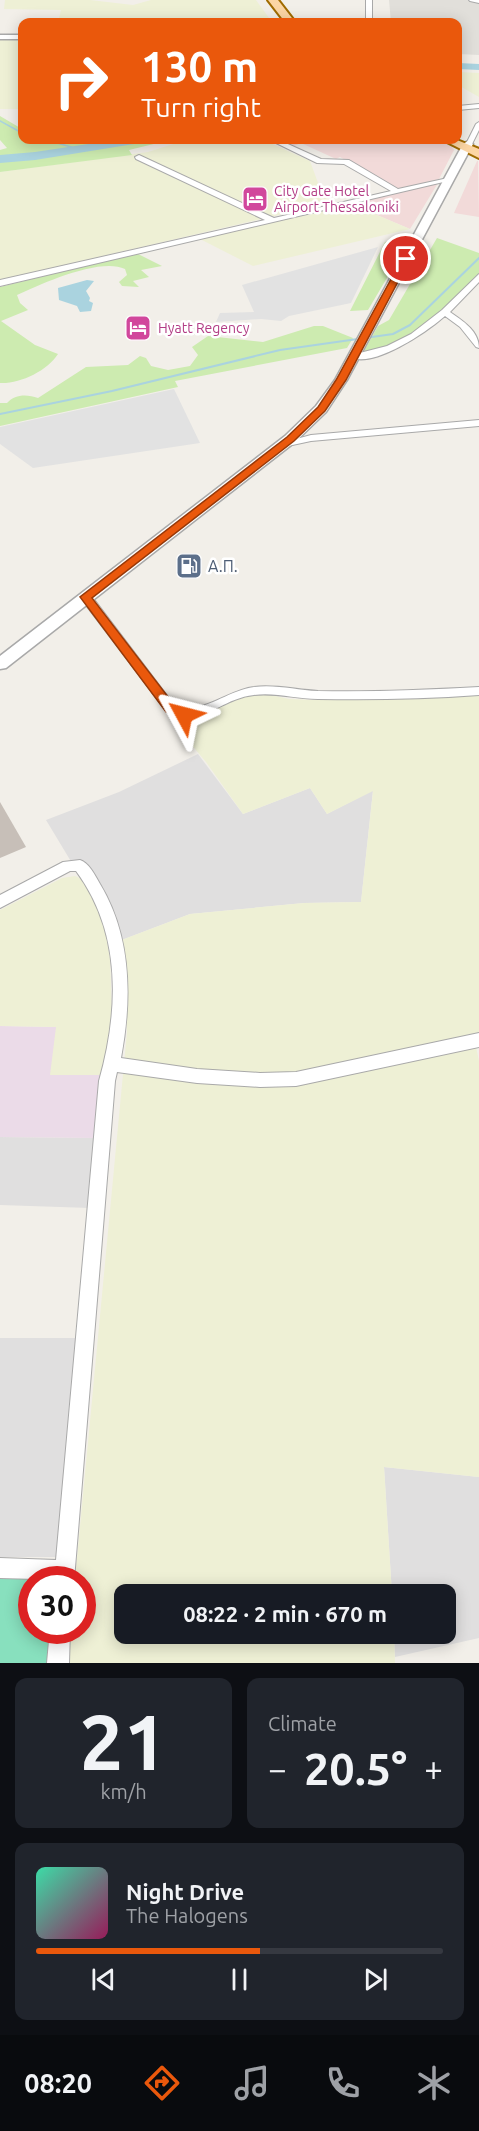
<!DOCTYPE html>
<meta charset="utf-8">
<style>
body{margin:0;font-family:Ubuntu,sans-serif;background:#20242c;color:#f1f3f6;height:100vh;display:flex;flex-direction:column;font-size:22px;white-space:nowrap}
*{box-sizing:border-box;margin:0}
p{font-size:20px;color:#9ea1a6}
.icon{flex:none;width:33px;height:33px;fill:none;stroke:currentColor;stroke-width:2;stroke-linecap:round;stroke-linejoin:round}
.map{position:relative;height:1663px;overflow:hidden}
.side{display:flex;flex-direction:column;gap:15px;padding:15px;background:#0d0f14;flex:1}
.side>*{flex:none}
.banner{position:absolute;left:18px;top:18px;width:444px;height:126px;border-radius:12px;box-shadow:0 3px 15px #0003;background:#ea580c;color:#fff;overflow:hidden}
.speed{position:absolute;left:18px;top:1566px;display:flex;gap:12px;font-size:30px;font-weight:700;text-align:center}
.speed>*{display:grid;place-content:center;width:78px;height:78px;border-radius:50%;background:#171b24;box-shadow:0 3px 15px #0003;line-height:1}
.speed .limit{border:9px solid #d22;background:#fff;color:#111}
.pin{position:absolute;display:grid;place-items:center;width:51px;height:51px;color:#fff;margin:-26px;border:3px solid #fff;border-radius:50%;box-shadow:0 2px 6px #0007}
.me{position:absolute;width:66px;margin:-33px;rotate:308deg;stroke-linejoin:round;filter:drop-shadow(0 0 4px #0008)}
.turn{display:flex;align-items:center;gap:21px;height:126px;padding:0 24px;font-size:27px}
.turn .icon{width:78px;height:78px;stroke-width:2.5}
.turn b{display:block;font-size:42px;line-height:51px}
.big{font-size:45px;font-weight:700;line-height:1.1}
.side .widget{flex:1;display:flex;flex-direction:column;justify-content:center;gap:9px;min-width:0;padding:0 21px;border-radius:12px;background:#20242c}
.side .dial{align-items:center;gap:0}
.dial b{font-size:78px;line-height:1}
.song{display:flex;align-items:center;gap:18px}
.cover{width:72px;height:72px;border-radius:9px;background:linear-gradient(135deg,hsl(160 70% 55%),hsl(330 70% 35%))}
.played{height:6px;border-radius:3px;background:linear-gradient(90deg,#ea580c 55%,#363941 55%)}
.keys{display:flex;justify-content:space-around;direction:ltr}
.heat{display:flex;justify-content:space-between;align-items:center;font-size:33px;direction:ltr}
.side .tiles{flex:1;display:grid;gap:15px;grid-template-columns:1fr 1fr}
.widget:last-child{grid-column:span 2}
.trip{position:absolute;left:114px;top:1584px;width:342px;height:60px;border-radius:12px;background:#171b24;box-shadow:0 3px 15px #0003;font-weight:700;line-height:60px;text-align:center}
.menu{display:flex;height:96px;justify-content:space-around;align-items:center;background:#090b0e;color:#9ea1a6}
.menu .icon{width:42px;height:42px}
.menu .selected{color:#ea580c}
.menu b{font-size:27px;color:#f1f3f6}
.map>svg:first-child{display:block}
</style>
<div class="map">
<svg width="479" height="1663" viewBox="0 0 479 1663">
<rect width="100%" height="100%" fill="#f2efe9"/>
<path fill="#e0dfdf" d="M 198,754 L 243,814 L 310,788 L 327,814 L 373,790 L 361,902 L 304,903 L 190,914 L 119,941 L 46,820 L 119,792 Z
M 0,1137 L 97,1138 L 90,1208 L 0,1205 Z
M 0,1338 L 77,1338 L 57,1557 L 0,1557 Z
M 384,1467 L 479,1477 L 479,1638 L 395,1657 L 394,1634 L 446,1634 L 446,1594 L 392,1594 Z"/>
<path fill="#f2dad9" d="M 278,140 L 440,140 L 451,145 L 454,150 L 439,179 L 399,189 L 340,157 L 336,159 L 301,143 L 294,146 Z
M 478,161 L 479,217 L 454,213 L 477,161 Z
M 438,183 L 410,229 L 351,204 Z"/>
<path fill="#ebdbe8" d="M 0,1026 L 56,1027 L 103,1075 L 97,1138 L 0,1137 Z"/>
<path fill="#e1dfda" d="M 389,0 L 479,0 L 479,55 L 458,54 L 458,22 L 391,22 Z"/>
<path fill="#eef0d5" d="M 5,0 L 90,0 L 133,5 L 151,0 L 256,0 L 272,22 L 187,22 L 187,20 L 129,19 L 128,22 L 58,22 L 61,10 L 4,9 Z
M 0,38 L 22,41 L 22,109 L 0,109 Z
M 458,72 L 479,73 L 479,97 L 458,85 Z
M 186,140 L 264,140 L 310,161 L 321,191 L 334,202 L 0,280 L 0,172 L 148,152 Z
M 351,204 L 410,229 L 253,266 L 198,238 Z
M 262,693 L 289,699 L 315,700 L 408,699 L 479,694 L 479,1046 L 476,1047 L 479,1061 L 479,1477 L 384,1467 L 392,1594 L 124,1594 L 124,1634 L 394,1634 L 395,1663 L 68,1663 L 71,1631 L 82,1630 L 82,1580 L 75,1579 L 127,1032 L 119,941 L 190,914 L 304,903 L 361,902 L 373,791 L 327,814 L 310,788 L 243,814 L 206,762 L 174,724 L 242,697 Z
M 75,876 L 82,879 L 95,900 L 105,928 L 110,959 L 113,1040 L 103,1075 L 50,1075 L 56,1027 L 0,1026 L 0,910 L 62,878 Z"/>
<path fill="#cdebb0" d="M 0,116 L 22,129 L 22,140 L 56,140 L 80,144 L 98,140 L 186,140 L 166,141 L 129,150 L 132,155 L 0,172 L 0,150 L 7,148 L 0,140 Z
M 398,238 L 406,239 L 407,244 L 368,310 L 350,311 L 385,242 Z
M 437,238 L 479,253 L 479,273 C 451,300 406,357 364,351 L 378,326 L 389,320 Z
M 136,253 L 162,266 L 141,270 L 149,277 L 133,281 L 139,287 L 122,286 L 119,282 L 127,275 L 125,269 C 100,257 41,284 17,295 L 20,303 L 28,310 L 1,321 L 35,345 L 58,354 C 47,371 20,384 0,383 L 0,287 Z
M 314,326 L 323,326 L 353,338 L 347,348 L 175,381 L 178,387 L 0,426 L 0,403 L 7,403 C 15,394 27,394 38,398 L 86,367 L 128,365 L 140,356 L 146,358 L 151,366 L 168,370 L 190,366 L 198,355 L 192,347 L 208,336 L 263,342 Z"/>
<path fill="#88e0be" d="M 0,1574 L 59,1579 L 32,1580 L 32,1630 L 54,1631 L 51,1663 L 0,1663 Z"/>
<path fill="#e2e2e2" d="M 378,247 L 351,303 L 289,316 L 281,321 L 261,319 L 216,322 L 220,313 L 254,312 L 242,285 Z
M 174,389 L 200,443 L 33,468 L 0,444 L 0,427 Z"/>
<path fill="#aad3df" d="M 87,280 L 94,281 L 86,291 L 90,298 L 89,301 L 93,303 L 91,311 L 80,312 L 77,306 L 59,300 L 58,288 Z"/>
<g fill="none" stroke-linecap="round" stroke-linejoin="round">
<path stroke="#aad3df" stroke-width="1.5" d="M 0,121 L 22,133
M 47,140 L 78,149"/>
<path stroke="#aad3df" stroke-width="2" d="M 0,414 L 112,391 L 280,350 L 393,334 L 410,325 L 479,258"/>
<path fill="#aad3df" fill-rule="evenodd" d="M 458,63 L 479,64 L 479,70 L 458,69 Z
M 115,140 L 140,140 L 134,144 L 35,160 L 0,163 L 0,155 L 35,152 Z"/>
</g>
<path fill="#c7bfb8" d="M 0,802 L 26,847 L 0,858 Z"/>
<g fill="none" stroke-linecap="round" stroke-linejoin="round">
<g stroke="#a9a9a9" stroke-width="2">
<path id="minor" d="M 366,0 L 372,0 L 372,22 L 366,22 Z
M 469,0 L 479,0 L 479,3 L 470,1 Z
M 479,104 L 479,108 L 458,110 L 458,106 Z
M 479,122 L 479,130 L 472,144 L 465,146 L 476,124 Z
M 270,140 L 279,140 L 321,159 L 349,160 L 398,189 L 448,178 L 452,180 L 0,286 L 0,280 L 265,220 L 136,159 L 135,157 L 139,155 L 274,218 L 391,191 L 344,164 L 317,163 Z
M 479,274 L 479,282 L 450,312 C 463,321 479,331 479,348 L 476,347 L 460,327 L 445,316 C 428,331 371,371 348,356 L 387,346 L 411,334 L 442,310 Z
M 479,420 L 479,426 L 311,441 L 283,447 L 278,444 L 311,435 Z
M 86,593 L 90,594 L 175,706 C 202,716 227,690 254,687 C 275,684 296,690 318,691 C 372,692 425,690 479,687 L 479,695 C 425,699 371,700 318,699 C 296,699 275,692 254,695 C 219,699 205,727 167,712 L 82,600 L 80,597 Z
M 80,860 C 89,863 95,875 100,884 C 132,937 132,999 121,1058 L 197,1069 L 260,1073 L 296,1072 L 479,1033 L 479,1047 L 296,1086 L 260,1087 L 197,1083 L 117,1072 L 115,1081 L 74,1580 L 0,1578 L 0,1558 L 56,1560 L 99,1081 C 119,1010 122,933 76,871 L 70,871 L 0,908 L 0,895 L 63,862 Z
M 50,1630 L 70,1630 L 69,1663 L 47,1663 Z"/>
</g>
<g stroke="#a9a9a9" stroke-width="3">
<path id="tertiary" d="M 0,35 L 22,35 L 22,39 L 0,39 Z
M 468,141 L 473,144 L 347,380 L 326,412 L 295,442 L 6,668 L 0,669 L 0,656 L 285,436 L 316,406 L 335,380 L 463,144 Z"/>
</g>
<g stroke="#a06b00" stroke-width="4">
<path id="primary" d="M 268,0 L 278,0 L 295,22 L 285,22 Z
M 443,140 L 457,140 L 479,149 L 479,158 Z"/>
</g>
<use href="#minor" fill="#fff" fill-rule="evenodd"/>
<use href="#tertiary" fill="#fff" fill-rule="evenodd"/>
<use href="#primary" fill="#fcd6a4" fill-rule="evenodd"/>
</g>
<path fill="#ea580c" stroke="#983908" stroke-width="1.5" d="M 406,256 L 410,259 L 346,380 L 325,411 L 294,441 L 92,598 L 175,706 L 189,712 L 191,715 L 184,719 L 166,712 L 80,597 L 287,437 L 318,407 L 336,380 L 402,259 Z"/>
<defs>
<g id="hotel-square" transform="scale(1.35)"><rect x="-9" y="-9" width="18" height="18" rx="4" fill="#d1479c" stroke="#fff"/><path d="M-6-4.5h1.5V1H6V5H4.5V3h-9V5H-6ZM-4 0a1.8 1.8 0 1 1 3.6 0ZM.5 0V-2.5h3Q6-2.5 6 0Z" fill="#fff"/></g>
<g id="fuel-square" transform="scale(1.35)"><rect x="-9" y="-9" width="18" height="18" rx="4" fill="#5c6f8a" stroke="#fff"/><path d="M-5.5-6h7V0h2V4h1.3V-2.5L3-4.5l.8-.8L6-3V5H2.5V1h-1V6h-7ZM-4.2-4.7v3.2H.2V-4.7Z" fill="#fff"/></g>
</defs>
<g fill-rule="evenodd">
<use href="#hotel-square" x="255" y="199"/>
<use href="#hotel-square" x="138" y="328"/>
<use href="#fuel-square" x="189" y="566"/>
</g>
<g text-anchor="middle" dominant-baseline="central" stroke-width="5" stroke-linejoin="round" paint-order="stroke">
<g font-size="14" fill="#b23c85" stroke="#fff" text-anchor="start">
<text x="274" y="191">City Gate Hotel<tspan x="274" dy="16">Airport Thessaloniki</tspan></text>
<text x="158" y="328">Hyatt Regency</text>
</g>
<g font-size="16" fill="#4e5e75" stroke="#fff" text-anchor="start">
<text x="208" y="566">Α.Π.</text>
</g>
</g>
</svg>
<div class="speed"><div class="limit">30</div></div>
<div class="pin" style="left:406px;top:259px;background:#d93025"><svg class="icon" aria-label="arrive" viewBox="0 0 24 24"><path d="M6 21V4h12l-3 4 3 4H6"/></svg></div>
<svg class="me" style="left:184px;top:715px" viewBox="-20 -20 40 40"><path d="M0-17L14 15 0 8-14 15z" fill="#ea580c" stroke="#fff" stroke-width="4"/></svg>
<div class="trip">08:22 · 2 min · 670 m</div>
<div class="banner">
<div class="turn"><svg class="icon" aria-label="right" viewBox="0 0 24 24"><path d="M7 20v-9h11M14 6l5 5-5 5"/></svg><div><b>130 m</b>Turn right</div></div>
</div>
</div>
<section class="side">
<div class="tiles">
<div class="widget dial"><b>21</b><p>km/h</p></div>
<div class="widget"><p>Climate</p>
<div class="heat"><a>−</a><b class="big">20.5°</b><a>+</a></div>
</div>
<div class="widget">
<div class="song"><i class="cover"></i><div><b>Night Drive</b><p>The Halogens</p></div></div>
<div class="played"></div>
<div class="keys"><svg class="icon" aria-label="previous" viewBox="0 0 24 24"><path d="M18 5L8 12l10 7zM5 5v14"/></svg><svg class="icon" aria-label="pause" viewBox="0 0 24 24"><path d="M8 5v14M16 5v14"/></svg><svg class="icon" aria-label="next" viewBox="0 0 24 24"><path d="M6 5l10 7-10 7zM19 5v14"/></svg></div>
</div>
</div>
</section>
<nav class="menu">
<b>08:20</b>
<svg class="icon selected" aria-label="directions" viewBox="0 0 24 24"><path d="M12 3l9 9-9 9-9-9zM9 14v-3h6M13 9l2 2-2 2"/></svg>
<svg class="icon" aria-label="music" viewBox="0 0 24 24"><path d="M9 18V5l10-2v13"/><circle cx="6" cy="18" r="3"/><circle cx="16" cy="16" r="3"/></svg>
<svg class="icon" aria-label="phone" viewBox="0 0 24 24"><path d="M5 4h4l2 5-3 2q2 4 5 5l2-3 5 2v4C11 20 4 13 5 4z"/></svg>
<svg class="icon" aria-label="climate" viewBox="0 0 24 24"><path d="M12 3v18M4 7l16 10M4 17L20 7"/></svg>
</nav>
